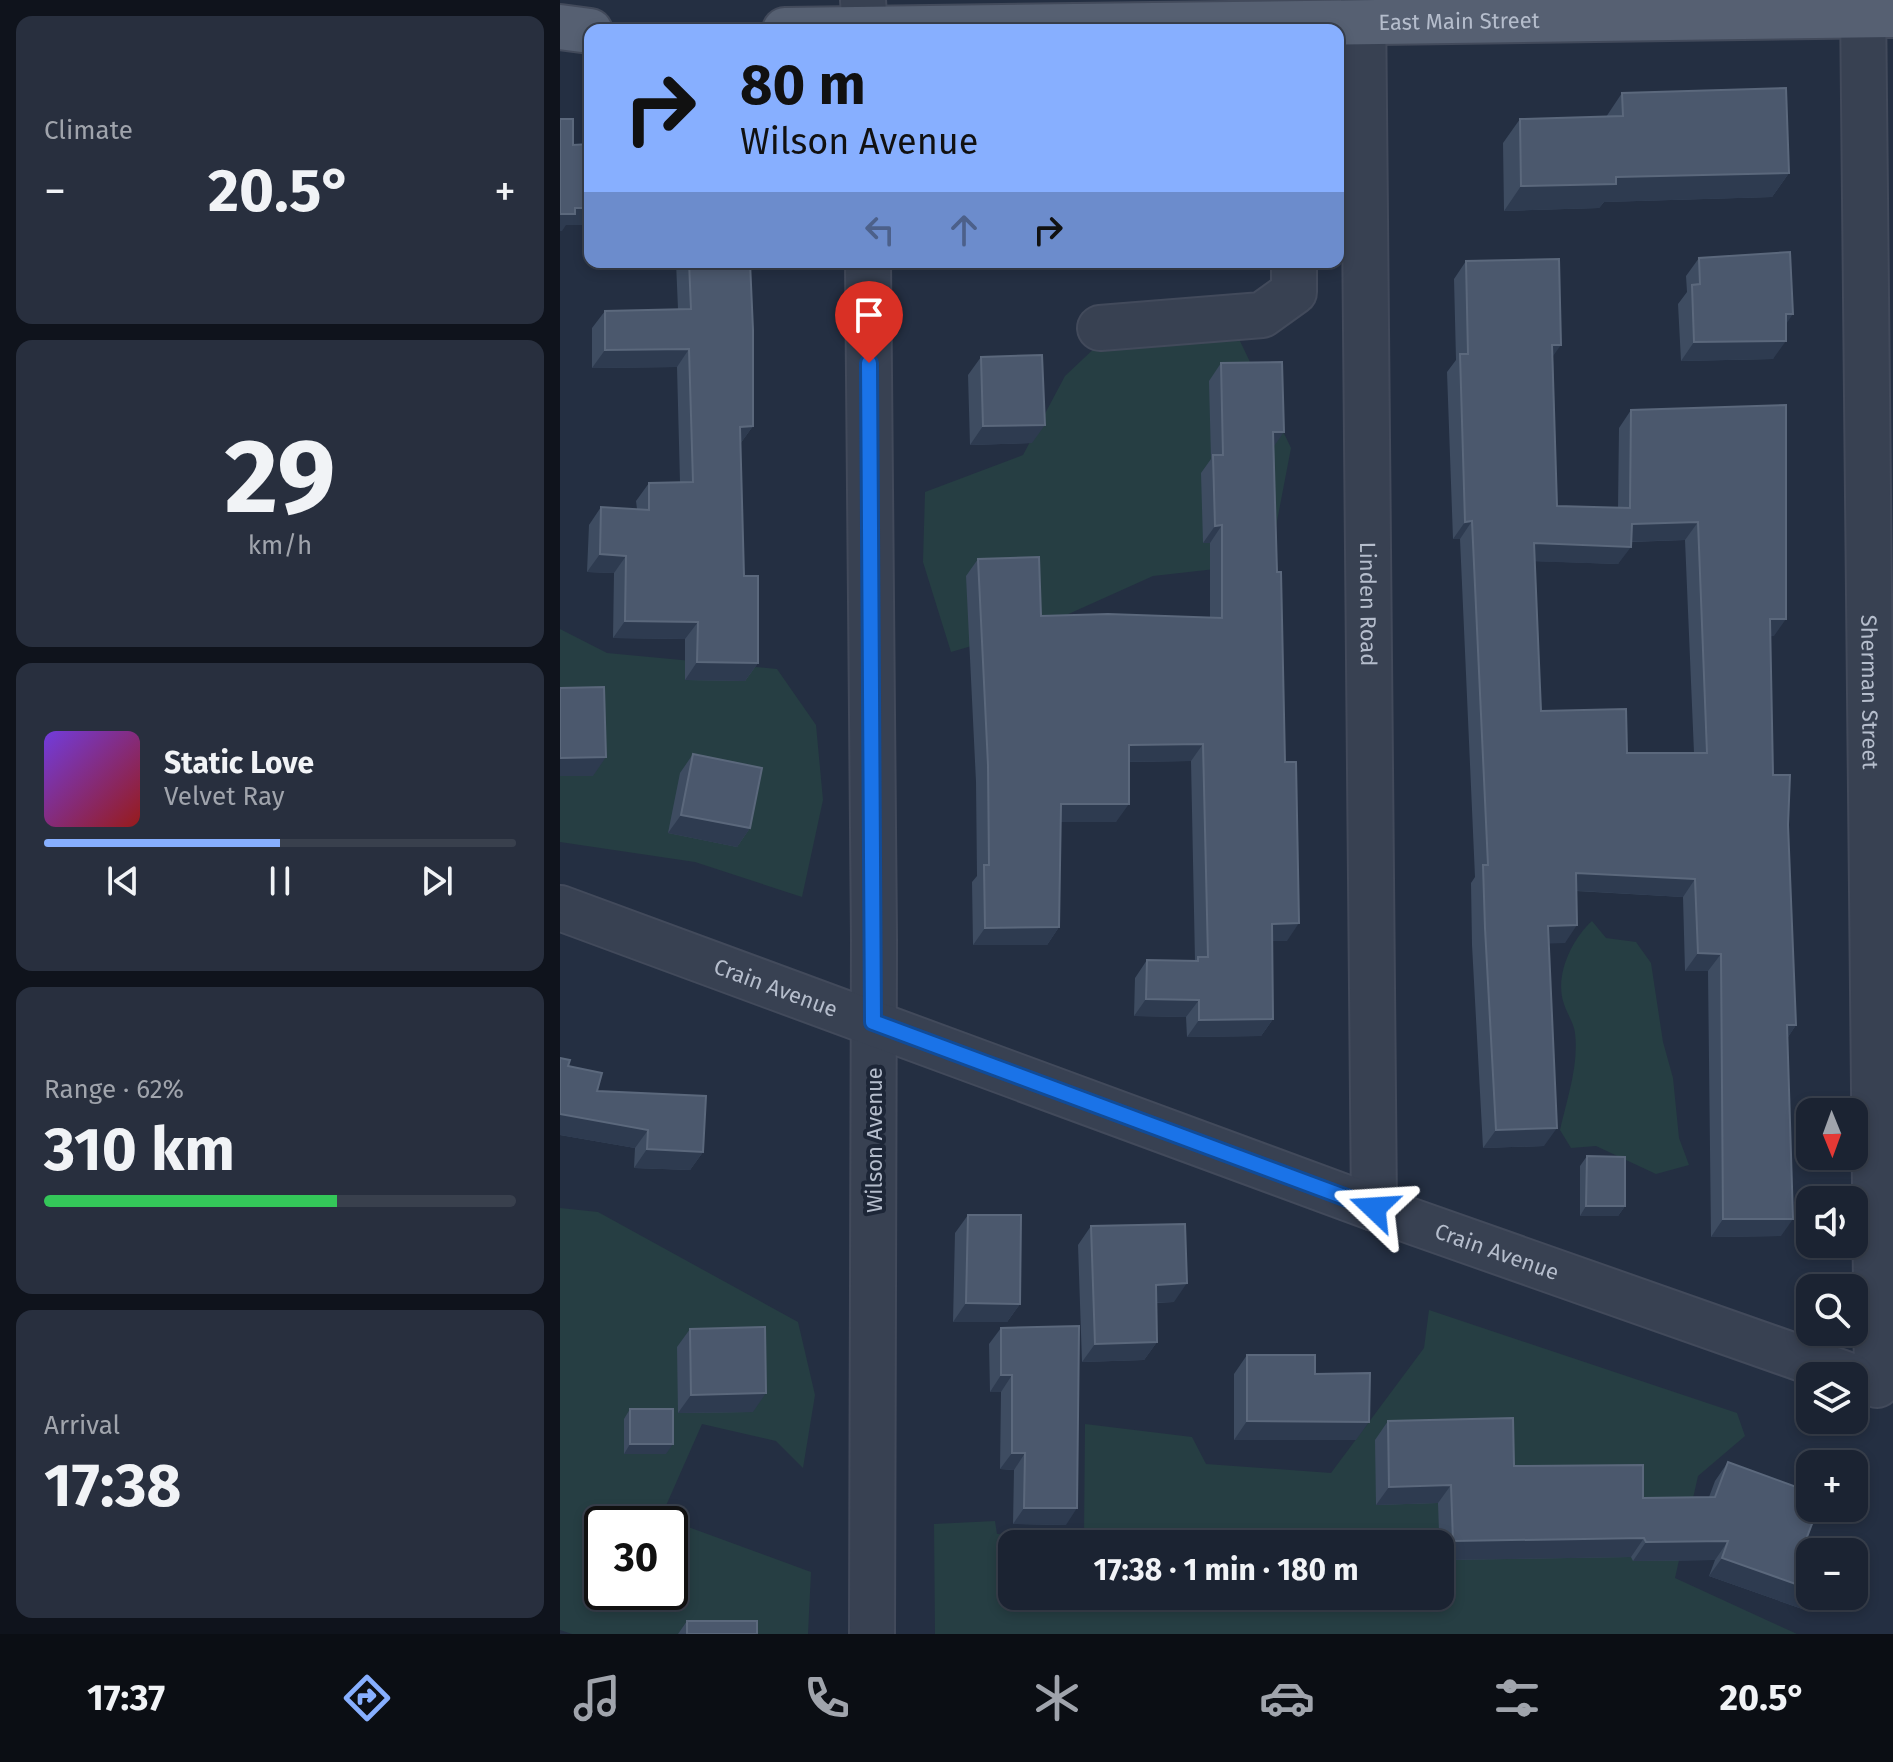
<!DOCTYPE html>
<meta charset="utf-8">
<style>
body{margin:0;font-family:"Fira Sans",sans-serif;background:#282f3e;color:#f1f3f6;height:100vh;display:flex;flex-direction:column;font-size:30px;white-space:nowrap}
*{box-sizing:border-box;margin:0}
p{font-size:26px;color:#a0a4ac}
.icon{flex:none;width:44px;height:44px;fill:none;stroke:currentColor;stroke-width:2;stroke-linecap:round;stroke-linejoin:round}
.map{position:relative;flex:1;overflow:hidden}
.drawer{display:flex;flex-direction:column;gap:16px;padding:16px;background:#0f131c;width:560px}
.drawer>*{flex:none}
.banner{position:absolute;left:24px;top:24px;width:760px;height:244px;border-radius:16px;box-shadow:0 4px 12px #0003,0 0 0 2px #39404d;background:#87afff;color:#111;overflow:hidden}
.needle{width:52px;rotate:179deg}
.tools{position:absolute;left:1236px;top:1098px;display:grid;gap:16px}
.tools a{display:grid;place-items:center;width:72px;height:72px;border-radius:16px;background:#1b2332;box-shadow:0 4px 12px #0003,0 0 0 2px #39404d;font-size:40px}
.speed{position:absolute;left:24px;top:1506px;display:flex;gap:16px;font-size:40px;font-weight:700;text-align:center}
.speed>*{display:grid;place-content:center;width:104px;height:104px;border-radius:50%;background:#1b2332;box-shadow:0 4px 12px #0003,0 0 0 2px #39404d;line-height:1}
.speed .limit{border:4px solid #111;border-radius:12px;background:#fff;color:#111}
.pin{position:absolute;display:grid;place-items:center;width:68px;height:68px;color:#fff;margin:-82px -34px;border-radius:50% 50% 50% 0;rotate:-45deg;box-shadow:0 0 8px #0007}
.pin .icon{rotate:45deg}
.me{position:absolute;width:88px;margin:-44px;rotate:290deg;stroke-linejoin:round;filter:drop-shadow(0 0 6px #0008)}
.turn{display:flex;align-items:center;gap:28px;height:168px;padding:0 24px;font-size:36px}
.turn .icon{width:104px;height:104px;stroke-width:2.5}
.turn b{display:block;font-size:56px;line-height:68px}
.lanes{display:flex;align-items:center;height:76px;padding:0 24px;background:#0003;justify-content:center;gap:40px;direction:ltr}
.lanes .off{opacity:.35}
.big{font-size:60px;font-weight:700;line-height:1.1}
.drawer .card{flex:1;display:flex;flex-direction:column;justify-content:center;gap:12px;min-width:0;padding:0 28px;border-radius:16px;background:#282f3e}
.drawer .dial{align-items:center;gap:0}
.dial b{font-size:104px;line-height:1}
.song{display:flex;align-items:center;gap:24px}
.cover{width:96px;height:96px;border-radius:12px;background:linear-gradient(135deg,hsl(260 70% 55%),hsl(0 70% 35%))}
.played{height:8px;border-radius:4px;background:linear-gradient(90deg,#87afff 50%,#39404d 50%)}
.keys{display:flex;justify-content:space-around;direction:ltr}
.heat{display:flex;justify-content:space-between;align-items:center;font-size:44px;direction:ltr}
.charge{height:12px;border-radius:6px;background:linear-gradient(90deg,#34c759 62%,#39404d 0)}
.trip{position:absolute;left:438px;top:1530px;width:456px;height:80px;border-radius:16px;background:#1b2332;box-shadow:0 4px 12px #0003,0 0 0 2px #39404d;font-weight:700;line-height:80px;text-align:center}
.dock{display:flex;height:128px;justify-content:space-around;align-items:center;background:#0b0e14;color:#a0a4ac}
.dock .icon{width:56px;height:56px}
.dock .on{color:#87afff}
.dock b{font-size:36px;color:#f1f3f6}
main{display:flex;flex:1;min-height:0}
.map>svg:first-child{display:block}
</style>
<main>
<section class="drawer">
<div class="card"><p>Climate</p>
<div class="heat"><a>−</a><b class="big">20.5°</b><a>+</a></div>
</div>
<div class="card dial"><b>29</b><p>km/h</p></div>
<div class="card">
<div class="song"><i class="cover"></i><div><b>Static Love</b><p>Velvet Ray</p></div></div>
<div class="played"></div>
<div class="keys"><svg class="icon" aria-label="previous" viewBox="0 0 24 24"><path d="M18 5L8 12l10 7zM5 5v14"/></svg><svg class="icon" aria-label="pause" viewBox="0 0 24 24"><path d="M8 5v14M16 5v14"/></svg><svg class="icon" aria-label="next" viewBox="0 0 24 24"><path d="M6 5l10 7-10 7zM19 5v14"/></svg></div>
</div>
<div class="card"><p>Range · 62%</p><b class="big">310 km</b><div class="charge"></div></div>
<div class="card"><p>Arrival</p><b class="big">17:38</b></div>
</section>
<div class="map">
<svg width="1333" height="1634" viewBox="0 0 1333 1634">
<rect width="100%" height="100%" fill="#242f42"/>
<path fill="#263e43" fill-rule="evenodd" d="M 680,341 L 731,448 L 709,563 L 593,576 L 484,625 L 391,652 L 363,562 L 365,492 L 463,455 L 505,376 L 540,343 Z
M 0,629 L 47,653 L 217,669 L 256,725 L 263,800 L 242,897 L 135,862 L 0,842 Z
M 1032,921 L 1046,938 L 1076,942 L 1091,963 L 1103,1042 L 1113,1078 L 1119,1138 L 1129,1165 L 1096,1174 L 1036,1146 L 1011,1148 L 1000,1130 C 1007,1099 1019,1065 1015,1033 C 1014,1023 1007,1014 1004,1004 C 994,976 1012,939 1032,921 Z
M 0,1208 L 38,1212 L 238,1322 L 255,1395 L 243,1468 L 216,1441 L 142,1424 L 101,1517 L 251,1572 L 248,1634 L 12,1634 L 0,1630 ZM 42,1524 L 110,1524 L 110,1592 L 42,1592 Z
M 869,1310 L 1177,1413 L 1185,1436 L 1138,1476 L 1115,1578 L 1237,1634 L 375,1634 L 374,1524 L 435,1521 L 437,1534 L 524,1536 L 525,1424 L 632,1437 L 646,1464 L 771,1473 L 864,1348 ZM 452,1544 L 880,1544 L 880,1596 L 452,1596 Z"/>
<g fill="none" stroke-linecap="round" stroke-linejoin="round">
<g stroke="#424a5b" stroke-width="48">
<g id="minor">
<path d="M 303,0 L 305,30"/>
<path id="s1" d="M 803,0 L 814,1208"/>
<path id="s2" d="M 1303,0 L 1317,1385"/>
<path d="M 308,262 L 314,940 L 312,1634"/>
<path d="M 540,328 L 702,315 L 734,292 L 734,262"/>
<path id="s3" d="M 0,908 L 814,1208 L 1291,1376"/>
</g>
</g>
<g stroke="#424a5b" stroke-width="48">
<g id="major">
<path d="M 0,27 L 30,31"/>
<path id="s4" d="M 225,30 L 1333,15"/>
</g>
</g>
<use href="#minor" stroke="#384152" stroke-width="44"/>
<use href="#major" stroke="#566072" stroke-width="44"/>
</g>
<path fill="#3e4c61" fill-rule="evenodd" d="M 1062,93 L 1229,173 L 1212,197 L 1044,202 L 1039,208 L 944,211 L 943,143 L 960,119 L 1046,117 Z
M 1139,258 L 1226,324 L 1213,359 L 1121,361 L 1118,304 L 1127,292 L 1126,276 Z
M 906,261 L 993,357 L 997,506 L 1058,508 L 1059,428 L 1071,410 L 1214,636 L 1210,636 L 1213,775 L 1228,825 L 1236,1025 L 1228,1037 L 1221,1236 L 1151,1237 L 1148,971 L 1125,971 L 1123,897 L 1016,891 L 1005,943 L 989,943 L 984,1146 L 923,1148 L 912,945 L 911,883 L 915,877 L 900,539 L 893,539 L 887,372 L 896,360 L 894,279 ZM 1125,540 L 1134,753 L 1067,753 L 981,711 L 975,561 L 1058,564 L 1071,542 Z
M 116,262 L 190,262 L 193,426 L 180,444 L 184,576 L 198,663 L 185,681 L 125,680 L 125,639 L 53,638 L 54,573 L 27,572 L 29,525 L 41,507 L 77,509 L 76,501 L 89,483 L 120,482 L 117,367 L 32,368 L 32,328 L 45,311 L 118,309 Z
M 615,262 L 698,262 L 694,268 L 615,270 Z
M 421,357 L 472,443 L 410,445 L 408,375 Z
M 661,363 L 714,447 L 727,941 L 713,941 L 713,1019 L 701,1036 L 627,1037 L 626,1017 L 574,1016 L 575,978 L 587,960 L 635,961 L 631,761 L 569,762 L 556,822 L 501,822 L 499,927 L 487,945 L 413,945 L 412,882 L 417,876 L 416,782 L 406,576 L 418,559 L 481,616 L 650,617 L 650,543 L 643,543 L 641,473 L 651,459 L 649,381 Z
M 133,754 L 190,828 L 177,847 L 108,833 L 120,773 Z
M 0,1058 L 37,1091 L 143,1152 L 130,1170 L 74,1168 L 75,1148 L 0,1135 Z
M 1027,1156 L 1065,1206 L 1058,1216 L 1020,1216 L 1020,1166 Z
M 408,1215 L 460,1304 L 447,1322 L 393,1322 L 395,1233 Z
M 531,1226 L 614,1302 L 596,1303 L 597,1342 L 584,1360 L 522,1362 L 518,1245 Z
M 441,1328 L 506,1525 L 453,1524 L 454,1470 L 440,1469 L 441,1392 L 430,1392 L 429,1344 Z
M 130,1329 L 193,1412 L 118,1413 L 117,1347 Z
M 687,1355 L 796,1440 L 674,1440 L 674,1374 Z
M 70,1409 L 106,1454 L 64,1454 L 64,1419 Z
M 828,1421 L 954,1466 L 1083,1498 L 1149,1497 L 1155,1481 L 1168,1462 L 1244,1545 L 1250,1596 L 1259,1596 L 1248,1611 L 1149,1576 L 1155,1560 L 1073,1561 L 1071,1557 L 880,1560 L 878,1503 L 816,1505 L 815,1440 Z
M 127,1621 L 197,1634 L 118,1634 Z"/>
<path fill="#2e3b50" d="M 1229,173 L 1212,197 L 1044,202 L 1039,208 L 944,211 L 961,186 L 1056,177 Z
M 15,208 L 30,208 L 30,225 L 6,225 L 2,231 L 0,231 L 0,214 Z
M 621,262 L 698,262 L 694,268 L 615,270 Z
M 1226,314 L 1233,314 L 1220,333 Z
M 1226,341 L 1213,359 L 1121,361 L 1134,342 Z
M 992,345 L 1001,345 L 988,363 Z
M 129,349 L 117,367 L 32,368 L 45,350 Z
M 485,425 L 472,443 L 410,445 L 423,426 Z
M 193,426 L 180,444 L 180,427 Z
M 713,432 L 724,432 L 712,449 Z
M 912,521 L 900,539 L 893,539 L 905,522 Z
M 1138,522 L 1125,540 L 1059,542 L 1072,524 Z
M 662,525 L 650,543 L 643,543 L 655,526 Z
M 974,543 L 1071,547 L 1058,564 L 962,561 Z
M 40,554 L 66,556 L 54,573 L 27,572 Z
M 1210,619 L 1226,619 L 1214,636 L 1197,637 Z
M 65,621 L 138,622 L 125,639 L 53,638 Z
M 137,662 L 198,663 L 185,681 L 125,680 Z
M 643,744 L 631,761 L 557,762 L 569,745 Z
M 46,757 L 33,776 L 0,776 L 0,758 Z
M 501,804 L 569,804 L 556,822 L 489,822 Z
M 121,815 L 190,828 L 177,847 L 108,833 Z
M 1016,873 L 1135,879 L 1123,897 L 1004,890 Z
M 739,923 L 727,941 L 700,941 L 712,924 Z
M 1017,925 L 1005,943 L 976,944 L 988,926 Z
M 499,927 L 487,945 L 413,945 L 425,928 Z
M 1138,953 L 1161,954 L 1148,971 L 1125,971 Z
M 586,999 L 639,1000 L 626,1017 L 574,1016 Z
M 713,1019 L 701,1036 L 627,1037 L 639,1020 Z
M 1227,1025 L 1236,1025 L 1224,1043 Z
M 0,1114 L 88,1130 L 75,1148 L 0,1135 Z
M 997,1128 L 984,1146 L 923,1148 L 936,1130 Z
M 87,1149 L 143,1152 L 130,1170 L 74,1168 Z
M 1026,1206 L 1065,1206 L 1058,1216 L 1020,1216 Z
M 1163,1219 L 1233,1219 L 1221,1236 L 1151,1237 Z
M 627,1283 L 614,1302 L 583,1303 L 596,1285 Z
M 406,1303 L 460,1304 L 447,1322 L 393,1322 Z
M 597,1342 L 584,1360 L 522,1362 L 535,1344 Z
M 441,1375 L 452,1375 L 441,1392 L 430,1392 Z
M 206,1393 L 193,1412 L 118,1413 L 131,1395 Z
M 687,1421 L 809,1422 L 796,1440 L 674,1440 Z
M 70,1444 L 113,1444 L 106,1454 L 64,1454 Z
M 452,1453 L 465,1453 L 454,1470 L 440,1469 Z
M 891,1485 L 878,1503 L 816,1505 L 829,1487 Z
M 464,1508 L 517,1508 L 506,1525 L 453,1524 Z
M 1084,1538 L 1071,1557 L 880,1560 L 893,1541 Z
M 1168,1541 L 1155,1560 L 1073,1561 L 1086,1542 Z
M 1162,1558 L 1250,1589 L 1250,1596 L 1259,1596 L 1248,1611 L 1149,1576 Z"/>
<path fill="#4b586d" stroke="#5b687c" stroke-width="2" fill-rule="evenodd" d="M 1226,88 L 1229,173 L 1056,177 L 1056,184 L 961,186 L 960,119 L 1063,116 L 1062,93 Z
M 0,119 L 13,119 L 13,145 L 30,144 L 30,208 L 15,208 L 15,214 L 0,214 Z
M 1230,252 L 1233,314 L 1226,314 L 1226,341 L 1134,342 L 1132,285 L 1140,284 L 1139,258 Z
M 999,259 L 1001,345 L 992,345 L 997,506 L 1070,508 L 1071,410 L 1226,405 L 1226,619 L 1210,619 L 1213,775 L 1230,775 L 1228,825 L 1236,1025 L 1227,1025 L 1233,1219 L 1163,1219 L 1161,954 L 1138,953 L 1135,879 L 1016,873 L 1017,925 L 988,926 L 997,1128 L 936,1130 L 925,928 L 923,865 L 928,865 L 912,521 L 905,522 L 900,354 L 908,354 L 906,261 ZM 1138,522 L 1147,753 L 1067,753 L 1066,709 L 981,711 L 974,543 L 1071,547 L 1072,524 Z
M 129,262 L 190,262 L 193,330 L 193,426 L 180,427 L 184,576 L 198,576 L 198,663 L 137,662 L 138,622 L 65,621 L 66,556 L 40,554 L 41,507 L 89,510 L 89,483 L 133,482 L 129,349 L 45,350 L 45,311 L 131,309 Z
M 482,355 L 485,425 L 423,426 L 421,357 Z
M 722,362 L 724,432 L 713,432 L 717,572 L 721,572 L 725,762 L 736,762 L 739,923 L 712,924 L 713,1019 L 639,1020 L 639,1000 L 586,999 L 587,960 L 638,961 L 638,957 L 648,957 L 643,744 L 569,745 L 569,804 L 501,804 L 499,927 L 425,928 L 424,865 L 429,865 L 428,765 L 418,559 L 479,557 L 481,616 L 548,614 L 662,618 L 662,525 L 655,526 L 653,455 L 663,455 L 661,363 Z
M 44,687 L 46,757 L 0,758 L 0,688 Z
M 133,754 L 202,768 L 190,828 L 121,815 Z
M 0,1058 L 10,1060 L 8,1066 L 42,1073 L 37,1091 L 146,1096 L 143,1152 L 87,1149 L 88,1130 L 0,1114 Z
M 1027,1156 L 1065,1157 L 1065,1206 L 1026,1206 Z
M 408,1215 L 461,1215 L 460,1304 L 406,1303 Z
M 625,1224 L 627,1283 L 596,1285 L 597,1342 L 535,1344 L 531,1226 Z
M 519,1326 L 517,1508 L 464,1508 L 465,1453 L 452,1453 L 452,1375 L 441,1375 L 441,1328 Z
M 205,1327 L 206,1393 L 131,1395 L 130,1329 Z
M 687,1355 L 755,1355 L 755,1374 L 810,1373 L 809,1422 L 687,1421 Z
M 70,1409 L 113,1409 L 113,1444 L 70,1444 Z
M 953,1418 L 954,1466 L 1083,1465 L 1083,1498 L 1155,1497 L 1168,1462 L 1250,1492 L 1250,1508 L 1258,1508 L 1244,1545 L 1263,1552 L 1250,1552 L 1250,1589 L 1162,1558 L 1168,1541 L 1086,1542 L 1084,1538 L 893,1541 L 891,1485 L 829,1487 L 828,1421 Z
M 127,1621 L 197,1621 L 197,1634 L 127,1634 Z"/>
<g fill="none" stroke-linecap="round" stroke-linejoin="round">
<g stroke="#114b97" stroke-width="20">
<path id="route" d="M 309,363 L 313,1022 L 814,1208"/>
</g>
<use href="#route" stroke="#1a73e8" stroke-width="14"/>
</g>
<g text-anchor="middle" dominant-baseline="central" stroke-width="8" stroke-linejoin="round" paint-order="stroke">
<g font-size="22" fill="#b5bdcc" stroke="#1d2637">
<text stroke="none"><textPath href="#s4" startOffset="674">East Main Street</textPath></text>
<text stroke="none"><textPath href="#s1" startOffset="604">Linden Road</textPath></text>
<text stroke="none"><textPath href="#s2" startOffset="692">Sherman Street</textPath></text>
<text stroke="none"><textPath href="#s3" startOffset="230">Crain Avenue</textPath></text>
<text transform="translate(314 1140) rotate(-90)">Wilson Avenue</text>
<text stroke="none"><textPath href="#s3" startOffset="998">Crain Avenue</textPath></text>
</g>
</g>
</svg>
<div class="tools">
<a><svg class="needle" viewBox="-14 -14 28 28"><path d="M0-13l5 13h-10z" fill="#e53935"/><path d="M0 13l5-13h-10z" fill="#a0a4ac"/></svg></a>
<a><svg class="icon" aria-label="sound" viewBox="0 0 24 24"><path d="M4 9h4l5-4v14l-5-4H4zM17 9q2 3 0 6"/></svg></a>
<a><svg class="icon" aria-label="search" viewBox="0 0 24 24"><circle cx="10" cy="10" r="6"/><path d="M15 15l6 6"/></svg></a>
<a><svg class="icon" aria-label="layers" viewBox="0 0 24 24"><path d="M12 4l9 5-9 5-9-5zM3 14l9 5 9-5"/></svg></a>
<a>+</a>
<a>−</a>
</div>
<div class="speed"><div class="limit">30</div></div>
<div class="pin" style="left:309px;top:363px;background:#d93025"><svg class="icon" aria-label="arrive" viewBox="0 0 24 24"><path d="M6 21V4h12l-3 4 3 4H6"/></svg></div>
<svg class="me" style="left:814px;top:1208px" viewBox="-20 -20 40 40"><path d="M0-17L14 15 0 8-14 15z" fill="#1a73e8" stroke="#fff" stroke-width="4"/></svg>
<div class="trip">17:38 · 1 min · 180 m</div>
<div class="banner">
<div class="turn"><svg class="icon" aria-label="right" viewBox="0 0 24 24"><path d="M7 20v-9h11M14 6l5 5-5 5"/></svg><div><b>80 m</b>Wilson Avenue</div></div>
<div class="lanes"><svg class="icon off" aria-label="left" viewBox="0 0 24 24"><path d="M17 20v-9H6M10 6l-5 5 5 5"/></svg><svg class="icon off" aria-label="ahead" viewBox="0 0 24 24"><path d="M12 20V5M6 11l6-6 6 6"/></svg><svg class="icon" aria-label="right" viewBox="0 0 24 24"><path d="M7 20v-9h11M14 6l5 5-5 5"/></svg></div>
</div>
</div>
</main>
<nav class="dock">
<b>17:37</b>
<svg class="icon on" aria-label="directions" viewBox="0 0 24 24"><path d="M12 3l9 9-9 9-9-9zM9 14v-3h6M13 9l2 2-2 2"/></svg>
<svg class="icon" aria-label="music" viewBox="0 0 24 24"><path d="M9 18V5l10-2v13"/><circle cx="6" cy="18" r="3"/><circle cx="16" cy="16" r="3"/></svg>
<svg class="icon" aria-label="phone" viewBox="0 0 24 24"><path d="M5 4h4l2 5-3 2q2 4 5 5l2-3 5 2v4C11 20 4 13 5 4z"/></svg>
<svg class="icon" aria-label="climate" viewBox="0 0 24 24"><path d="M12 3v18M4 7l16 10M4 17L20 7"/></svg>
<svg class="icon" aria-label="car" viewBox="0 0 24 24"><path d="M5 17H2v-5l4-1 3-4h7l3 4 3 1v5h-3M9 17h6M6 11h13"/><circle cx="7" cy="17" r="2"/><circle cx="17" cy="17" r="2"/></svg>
<svg class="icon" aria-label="filters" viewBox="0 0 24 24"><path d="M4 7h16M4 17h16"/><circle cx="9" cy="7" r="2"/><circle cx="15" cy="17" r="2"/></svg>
<b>20.5°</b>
</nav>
